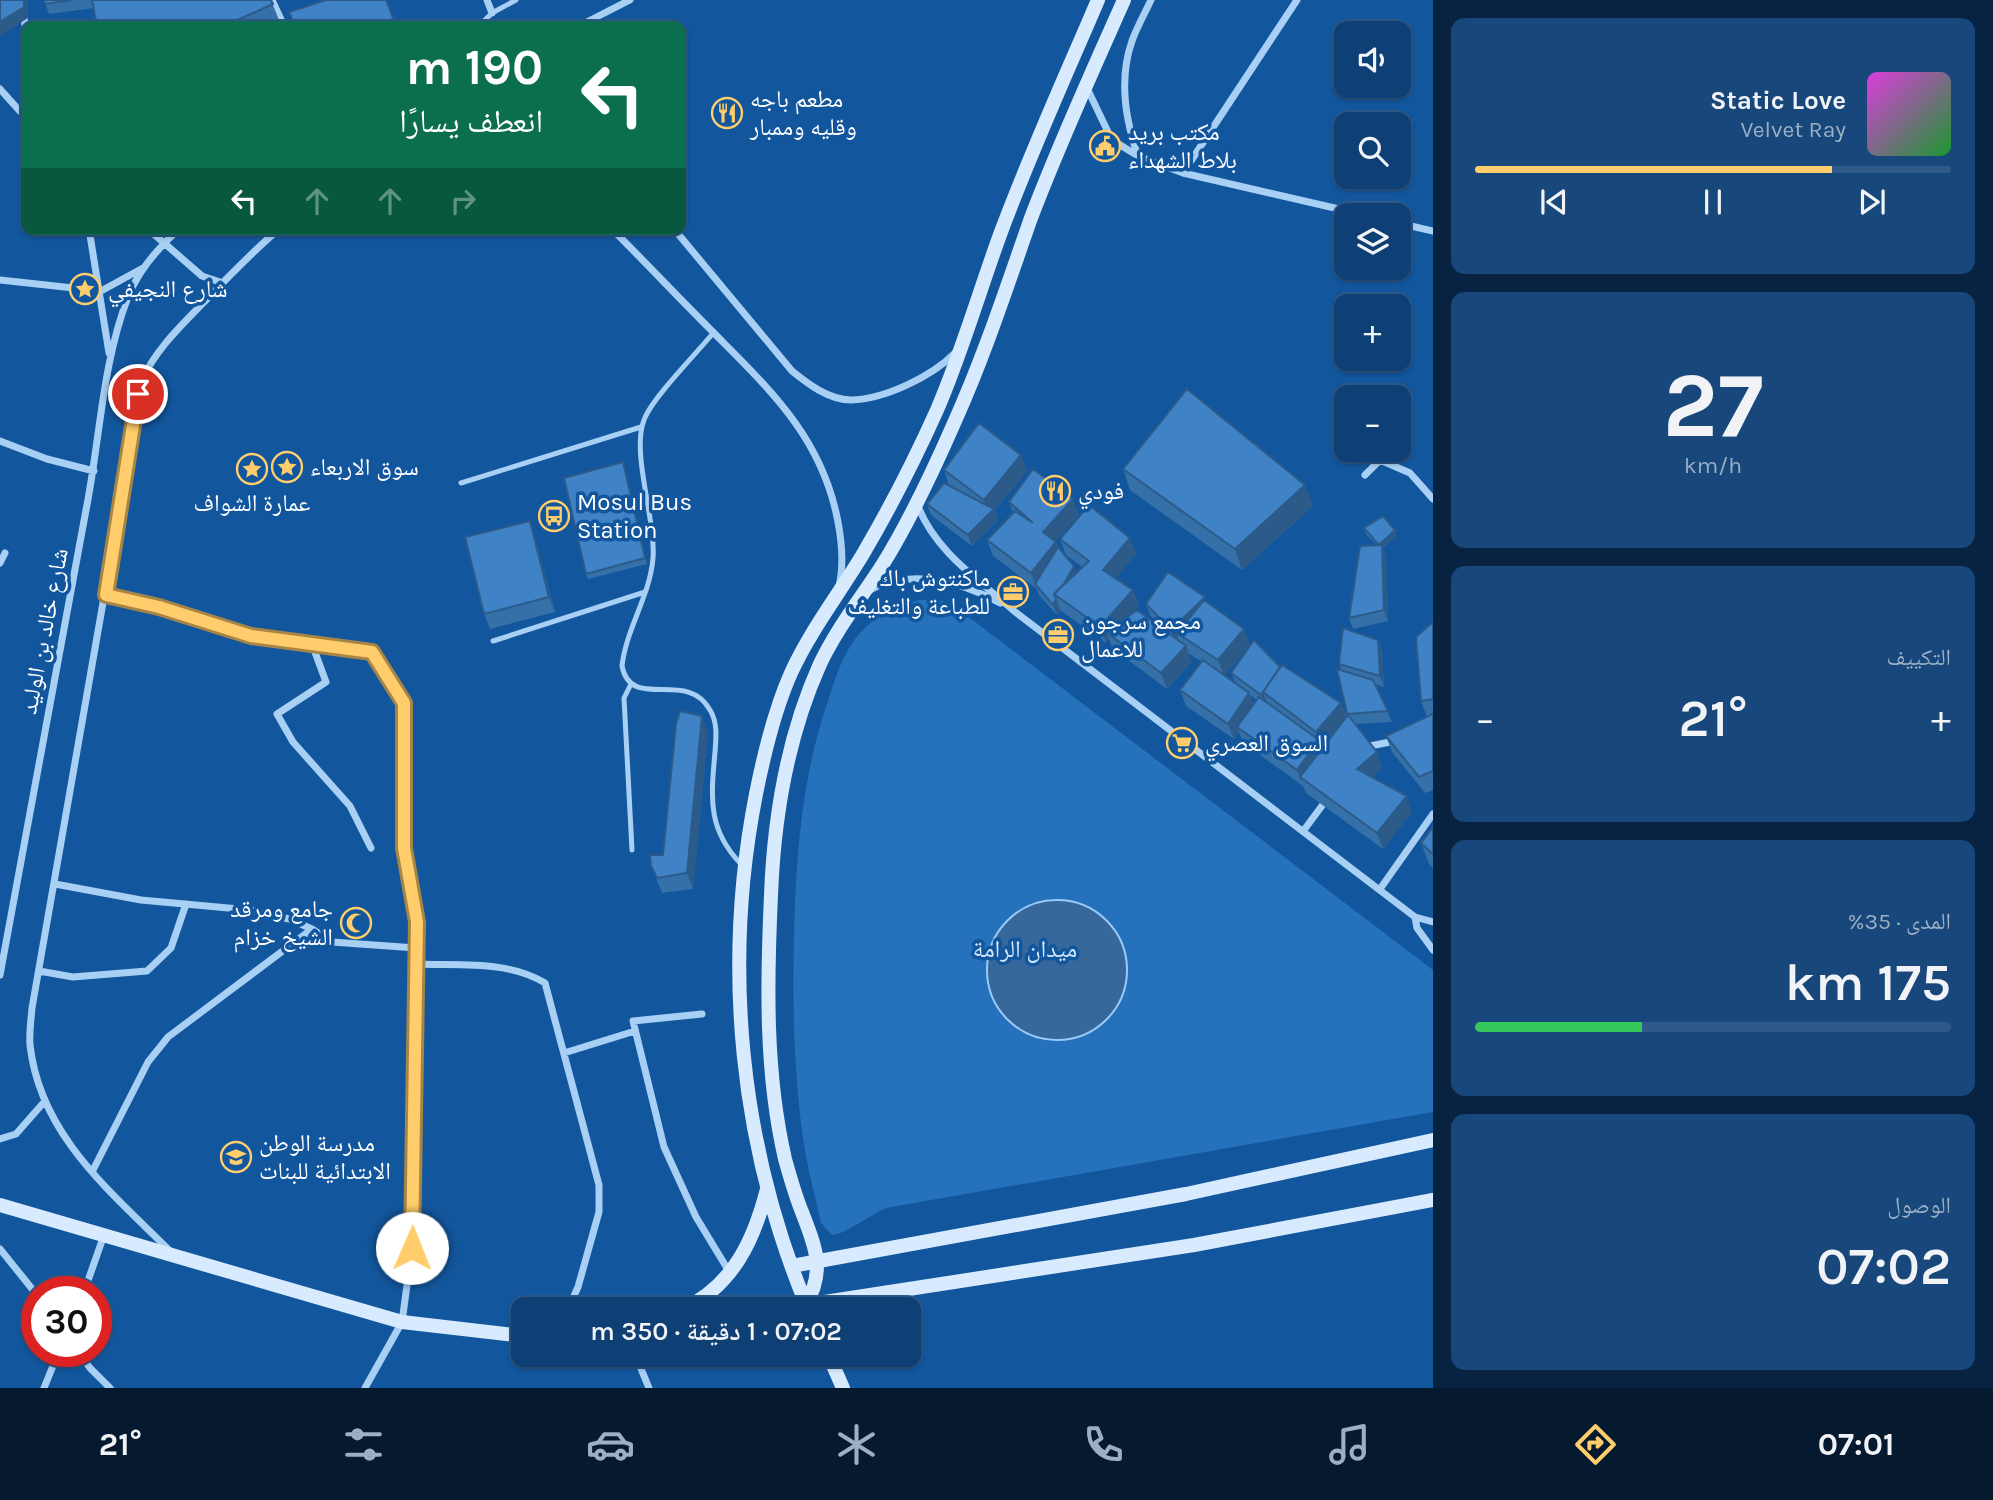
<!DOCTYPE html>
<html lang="ar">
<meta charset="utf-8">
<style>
body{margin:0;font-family:Karla,"Noto Naskh Arabic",sans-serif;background:#17477b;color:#f1f3f6;direction:rtl;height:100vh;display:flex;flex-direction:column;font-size:26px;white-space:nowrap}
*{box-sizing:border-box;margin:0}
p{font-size:23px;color:#9bafc5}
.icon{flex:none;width:38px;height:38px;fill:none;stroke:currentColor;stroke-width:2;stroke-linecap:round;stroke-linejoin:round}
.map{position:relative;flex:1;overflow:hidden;direction:ltr}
.details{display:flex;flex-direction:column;gap:18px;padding:18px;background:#082341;width:560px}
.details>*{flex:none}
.top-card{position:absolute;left:21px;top:21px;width:665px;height:214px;border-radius:14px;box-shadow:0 2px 5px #0004,0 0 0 2px #2e5988;direction:rtl;background:#0b6e4f;color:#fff;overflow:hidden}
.buttons{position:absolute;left:1334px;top:21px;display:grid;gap:14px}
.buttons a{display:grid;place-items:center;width:77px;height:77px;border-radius:14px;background:#0e4076;box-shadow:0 2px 5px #0004,0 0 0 2px #2e5988;font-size:35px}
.speed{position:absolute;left:21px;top:1276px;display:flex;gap:14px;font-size:35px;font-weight:700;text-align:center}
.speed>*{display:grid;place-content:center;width:91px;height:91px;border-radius:50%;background:#0e4076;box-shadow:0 2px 5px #0004,0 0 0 2px #2e5988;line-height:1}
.speed .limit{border:10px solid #d22;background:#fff;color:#111}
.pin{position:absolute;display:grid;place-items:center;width:60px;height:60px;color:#fff;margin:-30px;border:4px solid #fff;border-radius:50%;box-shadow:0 2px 7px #0007}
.me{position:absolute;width:77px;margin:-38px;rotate:1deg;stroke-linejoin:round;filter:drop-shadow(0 0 5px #0008)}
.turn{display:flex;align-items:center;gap:24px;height:147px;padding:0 28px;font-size:32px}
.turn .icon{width:91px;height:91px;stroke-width:2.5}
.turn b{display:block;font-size:49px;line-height:60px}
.lanes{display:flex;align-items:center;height:66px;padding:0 28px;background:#0003;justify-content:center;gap:35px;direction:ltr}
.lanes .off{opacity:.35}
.big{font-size:52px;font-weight:600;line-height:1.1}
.details .card{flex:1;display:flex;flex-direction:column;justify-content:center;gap:10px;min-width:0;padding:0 24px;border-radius:14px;background:#17477b}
.details .dial{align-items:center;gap:0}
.dial b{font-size:91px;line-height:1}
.song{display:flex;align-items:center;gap:21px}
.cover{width:84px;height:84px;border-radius:10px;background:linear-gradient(135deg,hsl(300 70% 55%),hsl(130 70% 35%))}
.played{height:7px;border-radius:4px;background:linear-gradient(90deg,#ffcd6b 75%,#2e5988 75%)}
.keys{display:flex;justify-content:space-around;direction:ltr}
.heat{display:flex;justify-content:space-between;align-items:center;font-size:38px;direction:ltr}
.charge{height:10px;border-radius:5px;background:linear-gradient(90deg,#34c759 35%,#2e5988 0)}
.trip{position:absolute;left:511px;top:1297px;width:410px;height:70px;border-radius:14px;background:#0e4076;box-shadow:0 2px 5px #0004,0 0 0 2px #2e5988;font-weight:600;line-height:70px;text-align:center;direction:rtl}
.menu{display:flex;height:112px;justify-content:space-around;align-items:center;background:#061a2f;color:#9bafc5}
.menu .icon{width:49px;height:49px}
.menu .on{color:#ffcd6b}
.menu b{font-size:32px;color:#f1f3f6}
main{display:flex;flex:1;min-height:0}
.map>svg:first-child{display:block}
</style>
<main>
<section class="details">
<div class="card">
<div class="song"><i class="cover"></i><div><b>Static Love</b><p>Velvet Ray</p></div></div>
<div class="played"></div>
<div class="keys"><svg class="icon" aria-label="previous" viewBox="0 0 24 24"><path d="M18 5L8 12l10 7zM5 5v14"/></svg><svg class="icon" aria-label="pause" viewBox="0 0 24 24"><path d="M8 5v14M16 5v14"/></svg><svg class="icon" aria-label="next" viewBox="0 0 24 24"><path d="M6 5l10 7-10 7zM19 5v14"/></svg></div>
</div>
<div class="card dial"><b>27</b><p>km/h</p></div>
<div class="card"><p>التكييف</p>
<div class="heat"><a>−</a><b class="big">21°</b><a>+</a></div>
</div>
<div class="card"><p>المدى · 35%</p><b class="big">175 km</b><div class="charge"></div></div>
<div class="card"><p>الوصول</p><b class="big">07:02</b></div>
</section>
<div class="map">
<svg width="1433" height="1388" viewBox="0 0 1433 1388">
<rect width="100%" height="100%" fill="#12569d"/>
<path fill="#2571bb" d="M 919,600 L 940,600 L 953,605 L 1433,970 L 1433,1112 L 886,1208 C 872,1214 844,1235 832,1235 L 821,1223 C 816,1199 809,1175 805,1151 C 792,1068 792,986 795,902 C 798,835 805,768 827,704 C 835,680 842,653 860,633 C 876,615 897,606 919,600 Z"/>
<path fill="#37689b" stroke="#9acaf7" stroke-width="2" d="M987 970a70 70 0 1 1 140 0a70 70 0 1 1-140 0Z"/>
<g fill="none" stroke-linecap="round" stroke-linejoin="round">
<path stroke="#a8cff4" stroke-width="5" d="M 479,26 L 492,13 L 516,0
M 714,332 C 697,353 652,398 644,420 C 631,453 656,520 653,558 C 650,596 626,629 622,666 C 631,712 687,668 710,710 C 718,723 716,738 715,752 C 711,797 707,829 741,864
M 461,483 L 641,427
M 493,641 L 645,592
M 631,684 L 624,698 L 632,850"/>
<path stroke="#a8cff4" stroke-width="7" d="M 22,0 L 26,33
M 272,0 L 284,26
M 487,0 L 492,13
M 579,26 L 630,0
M 1086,86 L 1109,134 L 1117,143 L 1138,156 L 1183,173 L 1365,215
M 0,89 L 26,118
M 1138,156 C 1125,119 1119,78 1132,41 C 1137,27 1145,13 1151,0
M 1183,173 L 1297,0
M 1398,223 L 1433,231
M 89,229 L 109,353
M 148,229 L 202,276 L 223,283
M 612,229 C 645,262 677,296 710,329 C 768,388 822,436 838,522 C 842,543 844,565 839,586
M 674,229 L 792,371 C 808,384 829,400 851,400 C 885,399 931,377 955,353
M 0,280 L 101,291 L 143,268
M 0,441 L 47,459 L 94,471
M 1365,475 L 1380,460 L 1410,473 L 1433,499
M 918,506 C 935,551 978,579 1014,611 L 1415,917 L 1433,922
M 0,563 L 5,553
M 868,591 C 909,568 960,581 1000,603
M 106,595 L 159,607 L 251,636 L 372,652 L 404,703 L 404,848 L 417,922 L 414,1035 L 415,1131 L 412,1248 L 402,1322 L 365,1388
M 312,644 L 326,682 L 277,714 L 293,742 L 350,806 L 371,848
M 1365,747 L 1395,741
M 1304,830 L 1327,799
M 55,884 L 141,900 L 250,910 L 289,919 L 312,929 L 332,942 L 416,948
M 1380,889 L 1433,814
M 1415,917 L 1417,928 L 1433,950
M 416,964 C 459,966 507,960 545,983 L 599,1185 L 599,1212 L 578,1287 L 568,1309
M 39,971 L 73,977 L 147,971 L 171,948 L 186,904
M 0,975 C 29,820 58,665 86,510 C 100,440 102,364 128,297 C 138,271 158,248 179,229
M 702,1014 L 633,1021 L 664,1147 L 696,1217 L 730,1273
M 564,1053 L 635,1031
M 0,1139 L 16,1134 L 45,1101
M 92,1172 L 148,1062 L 168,1037 L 312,929
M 0,1249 L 37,1295
M 170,1251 C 111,1192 40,1135 30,1045 C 29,1033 31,1020 32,1008 L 142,380 C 156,349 181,326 204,302 C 228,277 252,252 279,229
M 84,1292 L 104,1235
M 78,1351 L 90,1368 L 110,1388
M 637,1359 L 649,1388
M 44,1388 L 59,1351"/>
<path stroke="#d8eafd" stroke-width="14" d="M 0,1205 L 402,1322 L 523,1336
M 792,1266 L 1186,1194 L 1433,1140
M 806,1305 C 826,1268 815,1247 802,1212 C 795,1195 790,1177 785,1159 C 765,1072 767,983 771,895 C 774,818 788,735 820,664 C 837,628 862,597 883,564 C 911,519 934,469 955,421 C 985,354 1007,286 1031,218 C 1059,144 1092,72 1124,0
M 683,1309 C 733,1286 754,1240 767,1189
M 779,1309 L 1194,1245 L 1433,1200
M 808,1309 C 740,1146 722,967 756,794 C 764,754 774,711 791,673 C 810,631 839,594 863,554 C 890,508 915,459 937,410 C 962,352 979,292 1001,232 C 1030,154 1065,77 1098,0
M 598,1354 L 622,1360 L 655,1354
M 828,1354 L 843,1388"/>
</g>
<path fill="#3670a9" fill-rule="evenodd" d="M 44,0 L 271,0 L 281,25 L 278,26 L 97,26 L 94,8 L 49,14 Z
M 625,468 L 647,564 L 588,579 L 586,574 Z
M 1123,469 L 1313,506 L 1242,570 L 1130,490 Z
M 944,470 L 1027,471 L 995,510 L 998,520 L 972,546 L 931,515 L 927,504 L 949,486 Z
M 1009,502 L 1079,515 L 1055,541 L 1058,547 L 1076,573 L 1082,567 L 1066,555 L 1060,539 L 1130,538 L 1136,554 L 1115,579 L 1133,590 L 1139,606 L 1133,613 L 1166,631 L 1150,615 L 1146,604 L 1205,597 L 1206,602 L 1250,645 L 1225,675 L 1235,682 L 1231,673 L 1280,667 L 1341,703 L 1347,717 L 1348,716 L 1337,669 L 1341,670 L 1339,664 L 1378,640 L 1382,650 L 1384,687 L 1375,684 L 1392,722 L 1355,724 L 1382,768 L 1372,777 L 1412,812 L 1383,849 L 1306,793 L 1303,786 L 1243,743 L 1239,732 L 1234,739 L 1186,706 L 1180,690 L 1202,662 L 1188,653 L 1192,662 L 1167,689 L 1112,648 L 1109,639 L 1106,643 L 1060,610 L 1057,615 L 1039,595 L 1037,589 L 993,556 L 987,540 L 1013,512 ZM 1250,695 L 1257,700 L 1253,704 Z
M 1364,528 L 1397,535 L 1383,548 L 1386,556 L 1388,621 L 1353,629 L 1349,618 L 1377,545 L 1366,534 Z
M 535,537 L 555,612 L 490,629 L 484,614 Z
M 1433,622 L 1433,790 L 1425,793 L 1392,752 L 1386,736 L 1427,717 L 1421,701 Z
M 708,732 L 693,889 L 662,893 L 651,866 L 663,855 Z
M 1433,827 L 1433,868 L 1429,864 L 1421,843 Z"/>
<path fill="#2c5b8a" d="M 24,0 L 28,0 L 28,18 L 0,36 L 0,22 Z
M 1021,455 L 1027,471 L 995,510 L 998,520 L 972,546 L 968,535 L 989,514 L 984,500 Z
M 623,462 L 625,468 L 647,564 L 645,558 Z
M 1305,485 L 1313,506 L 1242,570 L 1235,549 Z
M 1073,499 L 1079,515 L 1049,548 L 1043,532 Z
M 530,521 L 535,537 L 555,612 L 549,597 Z
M 1395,530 L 1397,535 L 1383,548 L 1386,556 L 1388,621 L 1384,610 L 1379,545 Z
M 1130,538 L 1136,554 L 1109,586 L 1103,570 Z
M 1056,542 L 1062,558 L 1035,584 L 1031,573 Z
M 1074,566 L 1078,577 L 1058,597 Z
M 1133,590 L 1139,606 L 1112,636 L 1106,632 L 1109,639 L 1106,643 L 1100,627 Z
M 1205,597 L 1209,608 L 1177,633 L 1178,637 L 1175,640 L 1171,630 Z
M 1056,599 L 1060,610 L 1057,615 L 1053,605 Z
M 1244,629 L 1250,645 L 1224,676 L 1218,660 Z
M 1378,640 L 1382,650 L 1384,687 L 1380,676 Z
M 1186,646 L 1192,662 L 1167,689 L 1161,673 Z
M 1249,693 L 1255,709 L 1237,727 L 1239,732 L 1234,739 L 1228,724 Z
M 1263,693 L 1267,703 L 1265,705 L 1261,695 Z
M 1341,703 L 1347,719 L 1300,777 L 1303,786 L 1297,770 L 1319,740 L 1316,732 Z
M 702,716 L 708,732 L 693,889 L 687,873 Z
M 1377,752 L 1382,768 L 1363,785 L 1357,769 Z
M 1407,796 L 1412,812 L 1383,849 L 1377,833 Z"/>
<path fill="#3f82c5" stroke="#2c5b8a" stroke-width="2" d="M 0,0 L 24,0 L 24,7 L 0,22 Z
M 44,0 L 72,0 L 45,4 Z
M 92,0 L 271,0 L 273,4 L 224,26 L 97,26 Z
M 326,0 L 386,0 L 396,26 L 295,26 L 289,12 Z
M 1187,389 L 1305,485 L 1235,549 L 1123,469 Z
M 979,423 L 1021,455 L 984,500 L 944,470 Z
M 623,462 L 645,558 L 586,574 L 564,478 Z
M 1033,469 L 1073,499 L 1043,532 L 1056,542 L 1031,573 L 987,540 L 1015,511 L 1033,523 L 1009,502 Z
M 944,483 L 994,509 L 968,535 L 927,504 Z
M 1089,505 L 1130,538 L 1103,570 L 1133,590 L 1100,627 L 1054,594 L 1089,561 L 1060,539 Z
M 1383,516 L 1395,530 L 1379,545 L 1364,528 Z
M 530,521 L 549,597 L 484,614 L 465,537 Z
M 1382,545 L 1384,610 L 1349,618 L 1360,546 Z
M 1058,547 L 1074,566 L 1064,584 L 1054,594 L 1056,599 L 1053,605 L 1035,584 Z
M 1168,572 L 1205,597 L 1171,630 L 1146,604 Z
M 1204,600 L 1244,629 L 1218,660 L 1177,633 Z
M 1137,610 L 1186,646 L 1161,673 L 1106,632 Z
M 1433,622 L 1433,699 L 1421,701 L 1416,637 Z
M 1343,628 L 1378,640 L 1380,676 L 1339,664 Z
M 1254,640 L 1280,667 L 1261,695 L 1231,673 Z
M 1203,660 L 1249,693 L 1228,724 L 1180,690 Z
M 1282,665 L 1341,703 L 1316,732 L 1263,692 Z
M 1337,669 L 1373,680 L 1388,711 L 1347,714 Z
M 1259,697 L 1319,740 L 1297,770 L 1237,727 Z
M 680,711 L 702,716 L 687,873 L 657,878 L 651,866 L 650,855 L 663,855 L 676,724 Z
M 1433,714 L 1433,771 L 1419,777 L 1386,736 Z
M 1348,715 L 1377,752 L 1357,769 L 1407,796 L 1377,833 L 1300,777 Z
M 1433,827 L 1433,854 L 1421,843 Z"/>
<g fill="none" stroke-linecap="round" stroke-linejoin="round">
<g stroke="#a68546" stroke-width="18">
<path id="route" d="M 138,394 L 106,595 L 159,607 L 251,636 L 372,652 L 404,703 L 404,848 L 417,922 L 412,1248"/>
</g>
<use href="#route" stroke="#ffcd6b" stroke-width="12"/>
</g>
<defs>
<g id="restaurant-ring" transform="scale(1.575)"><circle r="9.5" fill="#12569d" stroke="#ffcd6b" stroke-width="1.5"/><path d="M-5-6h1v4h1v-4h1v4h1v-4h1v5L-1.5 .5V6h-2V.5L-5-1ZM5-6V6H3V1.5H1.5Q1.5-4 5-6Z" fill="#ffcd6b"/></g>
<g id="civic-ring" transform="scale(1.575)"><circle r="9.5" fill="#12569d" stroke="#ffcd6b" stroke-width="1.5"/><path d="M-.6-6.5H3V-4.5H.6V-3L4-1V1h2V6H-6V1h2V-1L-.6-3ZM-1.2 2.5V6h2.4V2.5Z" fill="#ffcd6b"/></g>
<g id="sight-ring" transform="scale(1.575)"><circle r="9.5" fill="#12569d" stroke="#ffcd6b" stroke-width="1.5"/><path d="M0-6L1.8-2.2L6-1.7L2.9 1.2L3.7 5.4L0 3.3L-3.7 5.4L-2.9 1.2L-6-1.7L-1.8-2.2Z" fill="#ffcd6b"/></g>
<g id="bus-ring" transform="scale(1.575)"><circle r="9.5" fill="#12569d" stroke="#ffcd6b" stroke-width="1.5"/><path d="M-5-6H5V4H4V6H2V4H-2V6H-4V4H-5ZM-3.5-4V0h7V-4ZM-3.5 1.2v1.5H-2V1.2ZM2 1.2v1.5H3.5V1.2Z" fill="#ffcd6b"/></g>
<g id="office-ring" transform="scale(1.575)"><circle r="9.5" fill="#12569d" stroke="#ffcd6b" stroke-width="1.5"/><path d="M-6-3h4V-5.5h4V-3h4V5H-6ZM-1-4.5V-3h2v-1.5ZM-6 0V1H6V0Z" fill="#ffcd6b"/></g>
<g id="supermarket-ring" transform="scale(1.575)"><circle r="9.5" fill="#12569d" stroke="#ffcd6b" stroke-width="1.5"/><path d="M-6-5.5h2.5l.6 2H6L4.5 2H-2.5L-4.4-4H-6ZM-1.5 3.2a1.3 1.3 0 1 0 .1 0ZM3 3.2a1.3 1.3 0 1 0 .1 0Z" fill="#ffcd6b"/></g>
<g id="mosque-ring" transform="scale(1.575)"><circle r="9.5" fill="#12569d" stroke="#ffcd6b" stroke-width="1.5"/><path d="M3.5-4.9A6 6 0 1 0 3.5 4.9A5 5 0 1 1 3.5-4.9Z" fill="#ffcd6b"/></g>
<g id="school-ring" transform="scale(1.575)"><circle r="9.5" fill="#12569d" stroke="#ffcd6b" stroke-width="1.5"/><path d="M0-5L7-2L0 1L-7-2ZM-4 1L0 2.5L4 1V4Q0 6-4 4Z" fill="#ffcd6b"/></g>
</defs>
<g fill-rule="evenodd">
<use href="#restaurant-ring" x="727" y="113"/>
<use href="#civic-ring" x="1105" y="146"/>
<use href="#sight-ring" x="85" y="289"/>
<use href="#sight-ring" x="287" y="467"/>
<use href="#sight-ring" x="252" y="469"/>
<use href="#restaurant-ring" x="1055" y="491"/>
<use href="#bus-ring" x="554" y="516"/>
<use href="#office-ring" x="1013" y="592"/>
<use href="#office-ring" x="1058" y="635"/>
<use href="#supermarket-ring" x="1182" y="743"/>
<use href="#mosque-ring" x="356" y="923"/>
<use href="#school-ring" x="236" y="1157"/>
</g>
<g text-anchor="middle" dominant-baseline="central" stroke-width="7" stroke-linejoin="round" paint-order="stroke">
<g font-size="24" fill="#fff" stroke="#12569d" text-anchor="start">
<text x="750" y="99">مطعم باجه<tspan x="750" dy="28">وقليه وممبار</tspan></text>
<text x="1128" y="132">مكتب بريد<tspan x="1128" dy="28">بلاط الشهداء</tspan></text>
<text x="108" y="289">شارع النجيفي</text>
<text x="310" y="467">سوق الاربعاء</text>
<text x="1078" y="491">فودي</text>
<text x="577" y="502">Mosul Bus<tspan x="577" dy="28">Station</tspan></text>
<text x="252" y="503" text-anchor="middle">عمارة الشواف</text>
<text x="990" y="578" text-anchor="end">ماكنتوش باك<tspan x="990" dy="28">للطباعة والتغليف</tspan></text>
<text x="1081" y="621">مجمع سرجون<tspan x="1081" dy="28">للاعمال</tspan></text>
<text x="1205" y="743">السوق العصري</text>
<text x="333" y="909" text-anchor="end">جامع ومرقد<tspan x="333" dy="28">الشيخ خزام</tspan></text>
<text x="259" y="1143">مدرسة الوطن<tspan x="259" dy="28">الابتدائية للبنات</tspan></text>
</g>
<g font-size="24" fill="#fff" stroke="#12569d">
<text transform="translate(44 631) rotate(-79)">شارع خالد بن الوليد</text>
</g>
<g font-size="24" fill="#d1e7fe" stroke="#12569d">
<text x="1025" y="949">ميدان الرامة</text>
</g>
</g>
</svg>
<div class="buttons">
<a><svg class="icon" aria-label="sound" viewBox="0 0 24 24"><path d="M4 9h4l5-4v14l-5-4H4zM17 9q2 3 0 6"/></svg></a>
<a><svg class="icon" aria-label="search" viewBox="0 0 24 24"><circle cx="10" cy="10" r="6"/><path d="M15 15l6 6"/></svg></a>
<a><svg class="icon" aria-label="layers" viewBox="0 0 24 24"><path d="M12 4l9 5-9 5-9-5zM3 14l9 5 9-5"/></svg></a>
<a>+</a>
<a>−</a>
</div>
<div class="speed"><div class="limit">30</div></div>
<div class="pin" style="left:138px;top:394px;background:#d93025"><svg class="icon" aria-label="arrive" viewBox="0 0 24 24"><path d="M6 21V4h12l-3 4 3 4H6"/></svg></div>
<svg class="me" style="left:412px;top:1248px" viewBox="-20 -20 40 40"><circle r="19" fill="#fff"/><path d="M0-13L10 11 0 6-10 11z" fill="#ffcd6b"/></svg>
<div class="trip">07:02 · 1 دقيقة · 350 m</div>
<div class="top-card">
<div class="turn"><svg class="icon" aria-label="left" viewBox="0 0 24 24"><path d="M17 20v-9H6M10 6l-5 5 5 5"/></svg><div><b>190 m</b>انعطف يسارًا</div></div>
<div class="lanes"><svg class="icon" aria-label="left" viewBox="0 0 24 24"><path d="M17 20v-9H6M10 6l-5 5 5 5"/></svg><svg class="icon off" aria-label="ahead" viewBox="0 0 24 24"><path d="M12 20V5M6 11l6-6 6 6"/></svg><svg class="icon off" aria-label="ahead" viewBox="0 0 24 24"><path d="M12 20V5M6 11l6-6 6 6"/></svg><svg class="icon off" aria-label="right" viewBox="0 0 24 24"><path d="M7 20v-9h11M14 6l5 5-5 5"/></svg></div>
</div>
</div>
</main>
<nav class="menu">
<b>07:01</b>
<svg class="icon on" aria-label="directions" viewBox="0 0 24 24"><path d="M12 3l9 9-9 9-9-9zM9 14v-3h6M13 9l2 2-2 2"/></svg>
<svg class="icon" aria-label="music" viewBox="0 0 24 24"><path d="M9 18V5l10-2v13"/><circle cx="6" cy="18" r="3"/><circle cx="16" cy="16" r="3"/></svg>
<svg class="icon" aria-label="phone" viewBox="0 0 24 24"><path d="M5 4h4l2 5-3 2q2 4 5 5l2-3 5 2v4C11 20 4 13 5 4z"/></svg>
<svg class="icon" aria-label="climate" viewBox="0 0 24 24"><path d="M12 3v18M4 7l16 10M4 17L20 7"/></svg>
<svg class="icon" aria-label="car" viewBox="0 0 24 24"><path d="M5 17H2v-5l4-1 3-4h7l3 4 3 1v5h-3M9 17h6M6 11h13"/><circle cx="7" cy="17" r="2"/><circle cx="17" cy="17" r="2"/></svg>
<svg class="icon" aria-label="filters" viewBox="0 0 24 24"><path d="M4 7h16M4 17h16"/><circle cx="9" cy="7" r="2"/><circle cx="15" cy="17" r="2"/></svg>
<b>21°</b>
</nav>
